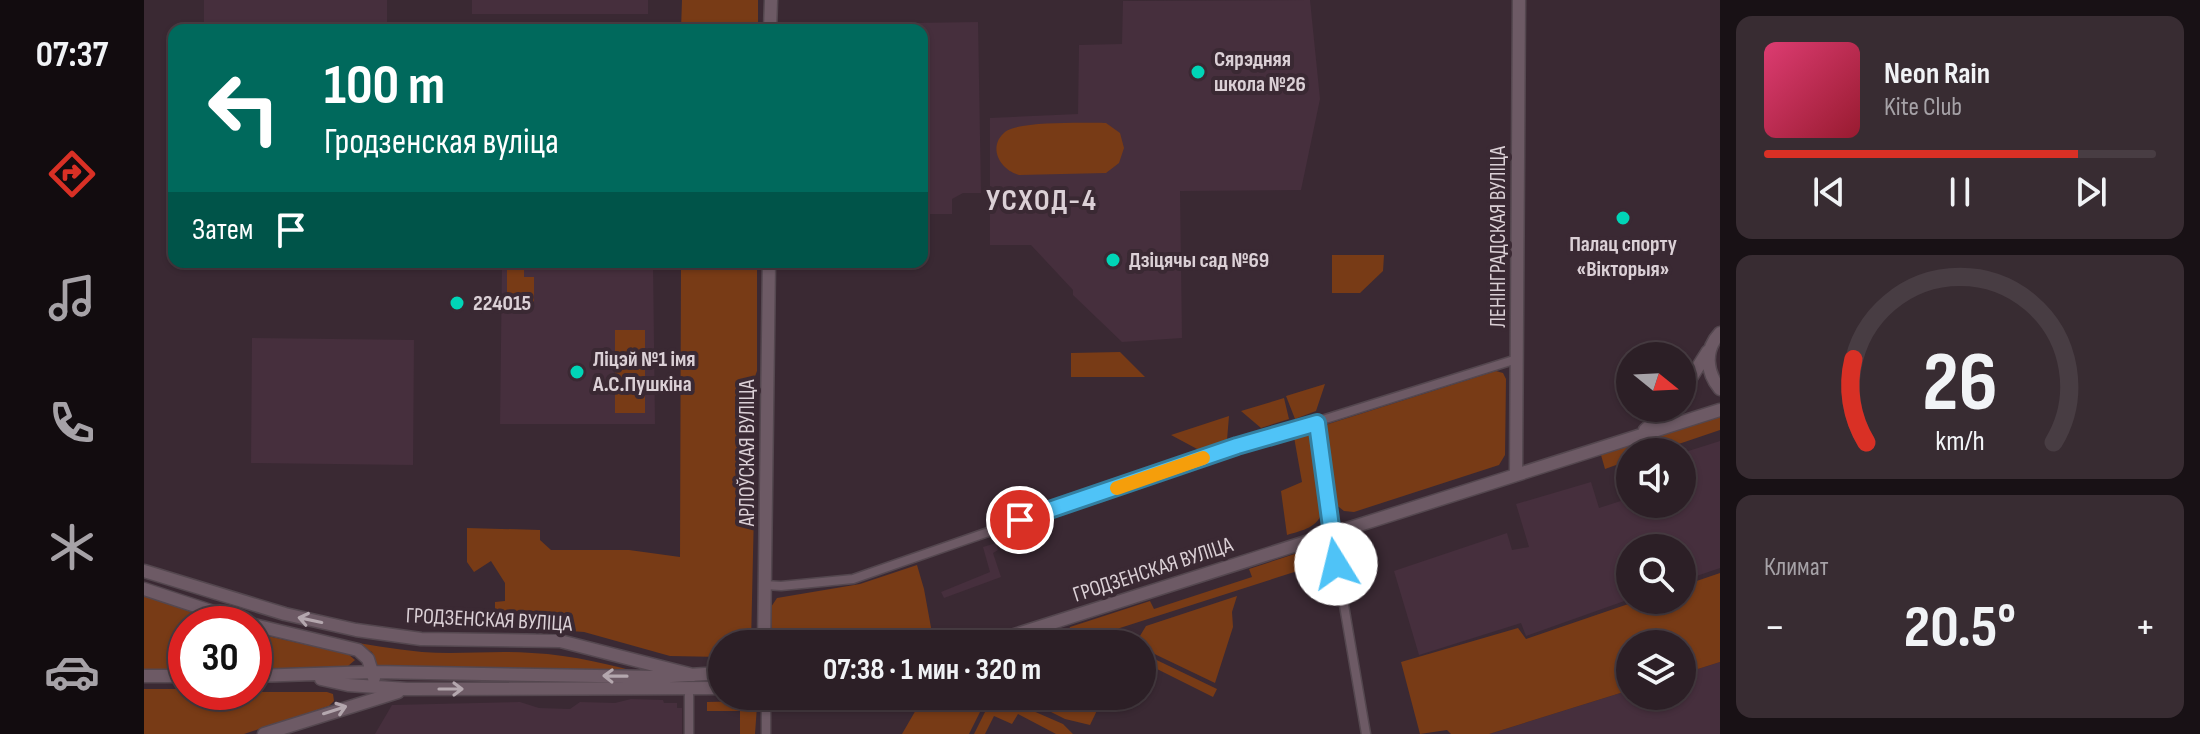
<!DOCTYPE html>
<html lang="ru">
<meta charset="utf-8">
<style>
body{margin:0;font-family:"Sofia Sans Condensed",sans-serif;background:#382c32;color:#f1f3f6;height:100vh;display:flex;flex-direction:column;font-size:30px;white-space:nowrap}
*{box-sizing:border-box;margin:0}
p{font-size:26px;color:#a6a2a7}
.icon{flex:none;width:44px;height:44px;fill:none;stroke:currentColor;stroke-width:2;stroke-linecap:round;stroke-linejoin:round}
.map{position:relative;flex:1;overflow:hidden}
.side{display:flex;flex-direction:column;gap:16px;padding:16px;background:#181115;width:480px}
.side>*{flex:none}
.banner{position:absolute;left:24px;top:24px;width:760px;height:244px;border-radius:16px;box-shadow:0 2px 6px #0004,0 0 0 2px #483d43;background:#00695c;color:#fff;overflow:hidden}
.needle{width:52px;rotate:108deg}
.fabs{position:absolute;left:1472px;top:342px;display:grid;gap:16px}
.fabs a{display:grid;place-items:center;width:80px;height:80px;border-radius:50%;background:#2c1f26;box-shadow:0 2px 6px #0004,0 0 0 2px #483d43;font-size:40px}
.speed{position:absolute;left:24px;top:606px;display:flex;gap:16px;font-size:40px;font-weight:700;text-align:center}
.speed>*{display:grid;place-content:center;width:104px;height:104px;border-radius:50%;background:#2c1f26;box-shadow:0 2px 6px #0004,0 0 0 2px #483d43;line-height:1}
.speed .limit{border:12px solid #d22;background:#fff;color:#111}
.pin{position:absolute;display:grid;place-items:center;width:68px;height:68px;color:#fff;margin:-34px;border:4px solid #fff;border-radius:50%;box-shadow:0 2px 8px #0007}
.me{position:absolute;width:88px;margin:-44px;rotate:351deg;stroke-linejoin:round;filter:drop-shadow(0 0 6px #0008)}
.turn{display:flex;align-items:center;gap:28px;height:168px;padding:0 24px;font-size:36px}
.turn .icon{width:104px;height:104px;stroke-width:2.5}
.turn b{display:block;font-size:56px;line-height:68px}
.then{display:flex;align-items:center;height:76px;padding:0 24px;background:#0003;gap:16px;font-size:30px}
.big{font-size:60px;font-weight:700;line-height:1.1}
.side .card{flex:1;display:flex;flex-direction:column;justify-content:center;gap:12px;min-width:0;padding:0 28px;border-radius:16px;background:#382c32}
.side .dial{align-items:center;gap:0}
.dial svg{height:208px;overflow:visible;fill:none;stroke:#483d43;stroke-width:7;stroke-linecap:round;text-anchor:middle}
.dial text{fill:#f1f3f6;stroke:none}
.song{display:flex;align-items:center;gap:24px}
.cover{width:96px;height:96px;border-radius:12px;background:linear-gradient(135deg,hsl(340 70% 55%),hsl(350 70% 35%))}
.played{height:8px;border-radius:4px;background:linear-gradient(90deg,#d93025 80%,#483d43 80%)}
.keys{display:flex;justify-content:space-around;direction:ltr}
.heat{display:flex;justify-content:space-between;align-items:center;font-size:44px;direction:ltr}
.trip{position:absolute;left:564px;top:630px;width:448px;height:80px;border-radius:40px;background:#2c1f26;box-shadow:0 2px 6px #0004,0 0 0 2px #483d43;font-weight:700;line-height:80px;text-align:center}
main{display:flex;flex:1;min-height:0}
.tab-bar{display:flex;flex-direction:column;width:144px;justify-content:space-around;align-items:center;background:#120c0f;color:#a6a2a7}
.tab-bar .icon{width:56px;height:56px}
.tab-bar .active{color:#d93025}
.tab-bar b{font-size:36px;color:#f1f3f6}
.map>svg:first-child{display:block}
</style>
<main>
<nav class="tab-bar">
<b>07:37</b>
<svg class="icon active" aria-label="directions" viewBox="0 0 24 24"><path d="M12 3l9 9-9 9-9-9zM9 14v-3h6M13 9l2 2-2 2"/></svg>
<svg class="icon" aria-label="music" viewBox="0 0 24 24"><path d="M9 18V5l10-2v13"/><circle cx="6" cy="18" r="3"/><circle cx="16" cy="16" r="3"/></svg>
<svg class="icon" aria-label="phone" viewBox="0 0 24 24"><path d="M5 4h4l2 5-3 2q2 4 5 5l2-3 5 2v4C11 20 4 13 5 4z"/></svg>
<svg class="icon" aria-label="climate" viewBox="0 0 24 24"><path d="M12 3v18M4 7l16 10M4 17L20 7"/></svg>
<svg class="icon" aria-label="car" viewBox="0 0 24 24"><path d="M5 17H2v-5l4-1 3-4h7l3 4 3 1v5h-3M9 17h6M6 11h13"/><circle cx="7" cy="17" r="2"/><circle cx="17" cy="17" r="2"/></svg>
</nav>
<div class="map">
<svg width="1576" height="734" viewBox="0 0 1576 734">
<rect width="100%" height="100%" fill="#3a2933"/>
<path fill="#462f3d" d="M 60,0 L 243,0 L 243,30 L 60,30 Z
M 328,0 L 504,0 L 504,14 L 328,14 Z
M 1166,0 L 1176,99 L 1157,190 L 1036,191 L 1038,338 L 978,342 L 929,295 L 929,290 L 887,245 L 846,245 L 846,118 L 934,114 L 935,45 L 978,44 L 979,1 Z
M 834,22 L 837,193 L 819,193 L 808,199 L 808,214 L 778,214 L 778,30 L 704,30 L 705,24 Z
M 358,262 L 509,262 L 511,424 L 356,424 Z
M 108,338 L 270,340 L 269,465 L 107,463 Z
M 1576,441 L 1576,568 L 1538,581 L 1538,548 L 1486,548 L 1486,599 L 1382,636 L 1377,623 L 1275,655 L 1250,571 L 1363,533 L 1368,550 L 1385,547 L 1372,504 L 1447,482 L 1455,508 L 1486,498 L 1486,504 L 1538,504 L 1538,453 Z
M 852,543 L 854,550 L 849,553 L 857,577 L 800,598 L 797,592 L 846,572 L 839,547 Z
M 1576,662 L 1576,734 L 1345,734 L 1486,690 L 1486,696 L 1538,696 L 1538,674 Z
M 487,699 L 519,700 L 520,703 L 533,703 L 533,708 L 538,708 L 538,734 L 231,734 L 248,705 L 376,702 L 395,708 L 426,709 L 436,702 L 471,703 Z"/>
<path fill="#783b16" d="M 538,0 L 614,0 L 614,30 L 537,30 Z
M 962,123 L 976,133 L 980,148 L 975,163 L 962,173 L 875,175 C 856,170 843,147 861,132 C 873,121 942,123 962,123 Z
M 1188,255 L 1240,255 L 1239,271 L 1216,293 L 1188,293 Z
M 363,262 L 380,262 L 380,277 L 390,277 L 390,303 L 382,310 L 363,310 Z
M 537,262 L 613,262 L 613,371 L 603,398 L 603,443 L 611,465 L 607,644 L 578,644 L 578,657 L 526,656 L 440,632 L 351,625 L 351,602 L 361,601 L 361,583 L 347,561 L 330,572 L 323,562 L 323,528 L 396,530 L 396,540 L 407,550 L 485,550 L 536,557 Z
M 471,330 L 501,330 L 501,413 L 471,413 Z
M 976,352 L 1001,377 L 927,377 L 927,353 Z
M 1352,371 L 1359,373 L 1362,379 L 1361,455 L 1355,465 L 1210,512 L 1200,511 L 1191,504 L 1178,426 Z
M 1181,384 L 1172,411 L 1151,419 L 1142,396 Z
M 1140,398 L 1145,419 L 1117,428 L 1097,411 Z
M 1085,416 L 1083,440 L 1055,450 L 1027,435 Z
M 1576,416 L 1576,430 L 1511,452 L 1486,452 L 1486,460 L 1461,469 L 1457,455 Z
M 1168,430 L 1179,510 C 1174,528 1159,530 1143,535 L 1137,491 L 1158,482 L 1150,437 Z
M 1163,550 L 1166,567 L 926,644 L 923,635 L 926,627 L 1006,601 L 1010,609 L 1108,577 L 1105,569 Z
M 773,565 L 780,589 L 790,644 L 628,644 L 627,607 L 633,598 L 716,584 Z
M 1576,573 L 1576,662 L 1538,674 L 1538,644 L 1486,644 L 1486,690 L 1345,734 L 1307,734 L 1303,730 L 1276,734 L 1257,662 L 1374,628 L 1382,639 L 1496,600 L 1538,600 L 1538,586 Z
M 0,596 L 83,624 L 42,624 L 42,671 L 0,673 Z
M 1093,596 L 1088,612 L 1089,627 L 1071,683 L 998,648 L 998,644 L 991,644 L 1002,626 Z
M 104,617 C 161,633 219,646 278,652 C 315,655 351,650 388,653 C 430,655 468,665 508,676 L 234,667 L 228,652 L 214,645 Z
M 110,633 L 204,654 L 211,660 L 204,666 L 110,669 Z
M 998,653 L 1073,689 L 1069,697 L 1013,669 L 1008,679 L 998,674 Z
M 0,689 L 42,689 L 42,692 L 183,692 L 189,694 L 190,701 L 185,706 L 100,734 L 0,734 Z
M 780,696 L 844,696 L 825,734 L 758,734 Z
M 849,696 L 855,696 L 919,724 L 929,734 L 912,734 L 874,714 L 868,724 L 850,716 L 841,734 L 830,734 Z
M 875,696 L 960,696 L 946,725 L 921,719 Z
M 605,701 L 613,706 L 611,734 L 596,734 L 596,711 L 563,711 L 563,702 Z"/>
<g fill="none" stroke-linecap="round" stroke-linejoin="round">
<g stroke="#54474f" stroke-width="11">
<path id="street" d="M 1173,423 L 1188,535 L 1222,734
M 621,585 L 637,586 L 709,579 L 1060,457 L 1373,359
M 545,690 L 545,734
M 622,696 L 622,734"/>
</g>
<g stroke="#54474f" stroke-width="15">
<path id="secondary" d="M 626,30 L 627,0
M 1576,333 C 1560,350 1562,372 1576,389
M 1538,392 L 1564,351
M 1501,430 L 1526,408
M 1372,474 L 1375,0
M 0,571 L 141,614 L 212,630 L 277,639 L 416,641 L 549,675
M 0,589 L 106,624
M 110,625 L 214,650 L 224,659 L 230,678
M 620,644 L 625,262
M 842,644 L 1576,410
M 0,676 L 42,676
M 110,676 L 230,672 L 511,677 L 578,673
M 177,679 L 204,685 L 263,689 L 578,688
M 120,734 L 254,692"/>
</g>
<use href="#street" stroke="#6d5a65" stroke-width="8"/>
<use href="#secondary" stroke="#6d5a65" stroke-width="12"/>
</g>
<defs><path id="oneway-shaft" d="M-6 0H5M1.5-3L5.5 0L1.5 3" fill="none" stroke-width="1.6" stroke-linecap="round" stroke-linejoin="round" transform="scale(2)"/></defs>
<g stroke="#b4a7ae">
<use href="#oneway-shaft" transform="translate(166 620) rotate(-168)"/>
<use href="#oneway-shaft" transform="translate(471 676) rotate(-179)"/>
<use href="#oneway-shaft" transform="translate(307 689)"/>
<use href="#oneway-shaft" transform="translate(191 710) rotate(-18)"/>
</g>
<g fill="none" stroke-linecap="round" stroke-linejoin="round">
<g stroke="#337fa1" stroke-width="20">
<path id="route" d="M 876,520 L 1093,446 L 1173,423 L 1192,564"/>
</g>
<use href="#route" stroke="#4fc3f7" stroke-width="14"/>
<path stroke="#f59e0b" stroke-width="14" d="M 973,488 L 1059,458"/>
</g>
<g fill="#00d5b7" stroke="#3a2933" stroke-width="3">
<circle cx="1054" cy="72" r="8"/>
<circle cx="1479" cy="218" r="8"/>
<circle cx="969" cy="260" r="8"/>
<circle cx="313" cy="303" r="8"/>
<circle cx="433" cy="372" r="8"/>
</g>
<g text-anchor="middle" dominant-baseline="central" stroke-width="8" stroke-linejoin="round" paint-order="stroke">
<g font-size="22" font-weight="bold" fill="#dbd0d6" stroke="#3a2933" text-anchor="start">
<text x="1070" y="59">Сярэдняя<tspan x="1070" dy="25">школа №26</tspan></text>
<text x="1479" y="244" text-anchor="middle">Палац спорту<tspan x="1479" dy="25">«Вікторыя»</tspan></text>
<text x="985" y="260">Дзіцячы сад №69</text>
<text x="329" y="303">224015</text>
<text x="449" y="359">Ліцэй №1 імя<tspan x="449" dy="25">А.С.Пушкіна</tspan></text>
</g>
<g font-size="22" fill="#dbd0d6" stroke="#3a2933">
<text transform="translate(1354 237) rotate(-90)">ЛЕНІНГРАДСКАЯ ВУЛІЦА</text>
<text transform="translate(603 453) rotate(-90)">АРЛОЎСКАЯ ВУЛІЦА</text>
<text transform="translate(1009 570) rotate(-18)">ГРОДЗЕНСКАЯ ВУЛІЦА</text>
<text transform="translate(345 620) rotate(3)">ГРОДЗЕНСКАЯ ВУЛІЦА</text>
</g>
<g font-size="30" font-weight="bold" letter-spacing="2" fill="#dbd0d6" stroke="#3a2933">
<text x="898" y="201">УСХОД-4</text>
</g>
</g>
</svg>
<div class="fabs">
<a><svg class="needle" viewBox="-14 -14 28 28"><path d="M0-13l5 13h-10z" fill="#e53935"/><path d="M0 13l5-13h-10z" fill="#a6a2a7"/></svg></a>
<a><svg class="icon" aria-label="sound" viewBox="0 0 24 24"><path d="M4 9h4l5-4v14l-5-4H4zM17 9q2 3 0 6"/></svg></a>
<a><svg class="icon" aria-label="search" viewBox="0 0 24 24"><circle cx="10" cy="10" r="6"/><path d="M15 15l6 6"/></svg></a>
<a><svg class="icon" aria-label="layers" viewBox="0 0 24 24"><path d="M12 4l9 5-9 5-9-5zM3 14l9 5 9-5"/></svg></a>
</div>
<div class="speed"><div class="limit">30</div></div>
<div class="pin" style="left:876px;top:520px;background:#d93025"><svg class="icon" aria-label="arrive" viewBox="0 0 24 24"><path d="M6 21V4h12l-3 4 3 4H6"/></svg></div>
<svg class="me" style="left:1192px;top:564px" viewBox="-20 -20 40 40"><circle r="19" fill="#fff"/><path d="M0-13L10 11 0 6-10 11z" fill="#4fc3f7"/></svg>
<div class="trip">07:38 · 1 мин · 320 m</div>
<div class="banner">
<div class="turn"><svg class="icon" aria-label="left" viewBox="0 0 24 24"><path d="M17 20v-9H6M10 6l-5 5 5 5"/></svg><div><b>100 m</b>Гродзенская вуліца</div></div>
<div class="then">Затем<svg class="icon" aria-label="arrive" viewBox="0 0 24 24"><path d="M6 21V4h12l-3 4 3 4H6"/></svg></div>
</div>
</div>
<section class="side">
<div class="card">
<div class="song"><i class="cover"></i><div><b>Neon Rain</b><p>Kite Club</p></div></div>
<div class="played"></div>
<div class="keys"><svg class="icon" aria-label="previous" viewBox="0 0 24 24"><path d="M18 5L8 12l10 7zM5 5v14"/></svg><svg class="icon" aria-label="pause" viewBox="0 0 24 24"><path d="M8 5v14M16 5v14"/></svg><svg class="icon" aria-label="next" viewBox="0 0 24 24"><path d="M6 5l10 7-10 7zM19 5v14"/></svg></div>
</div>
<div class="card dial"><svg viewBox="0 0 100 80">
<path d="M14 69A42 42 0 1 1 86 69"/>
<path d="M14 69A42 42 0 0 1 9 37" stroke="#d93025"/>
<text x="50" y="56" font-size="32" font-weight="700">26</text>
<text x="50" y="72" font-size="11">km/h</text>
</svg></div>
<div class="card"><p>Климат</p>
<div class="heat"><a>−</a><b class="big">20.5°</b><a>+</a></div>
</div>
</section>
</main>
